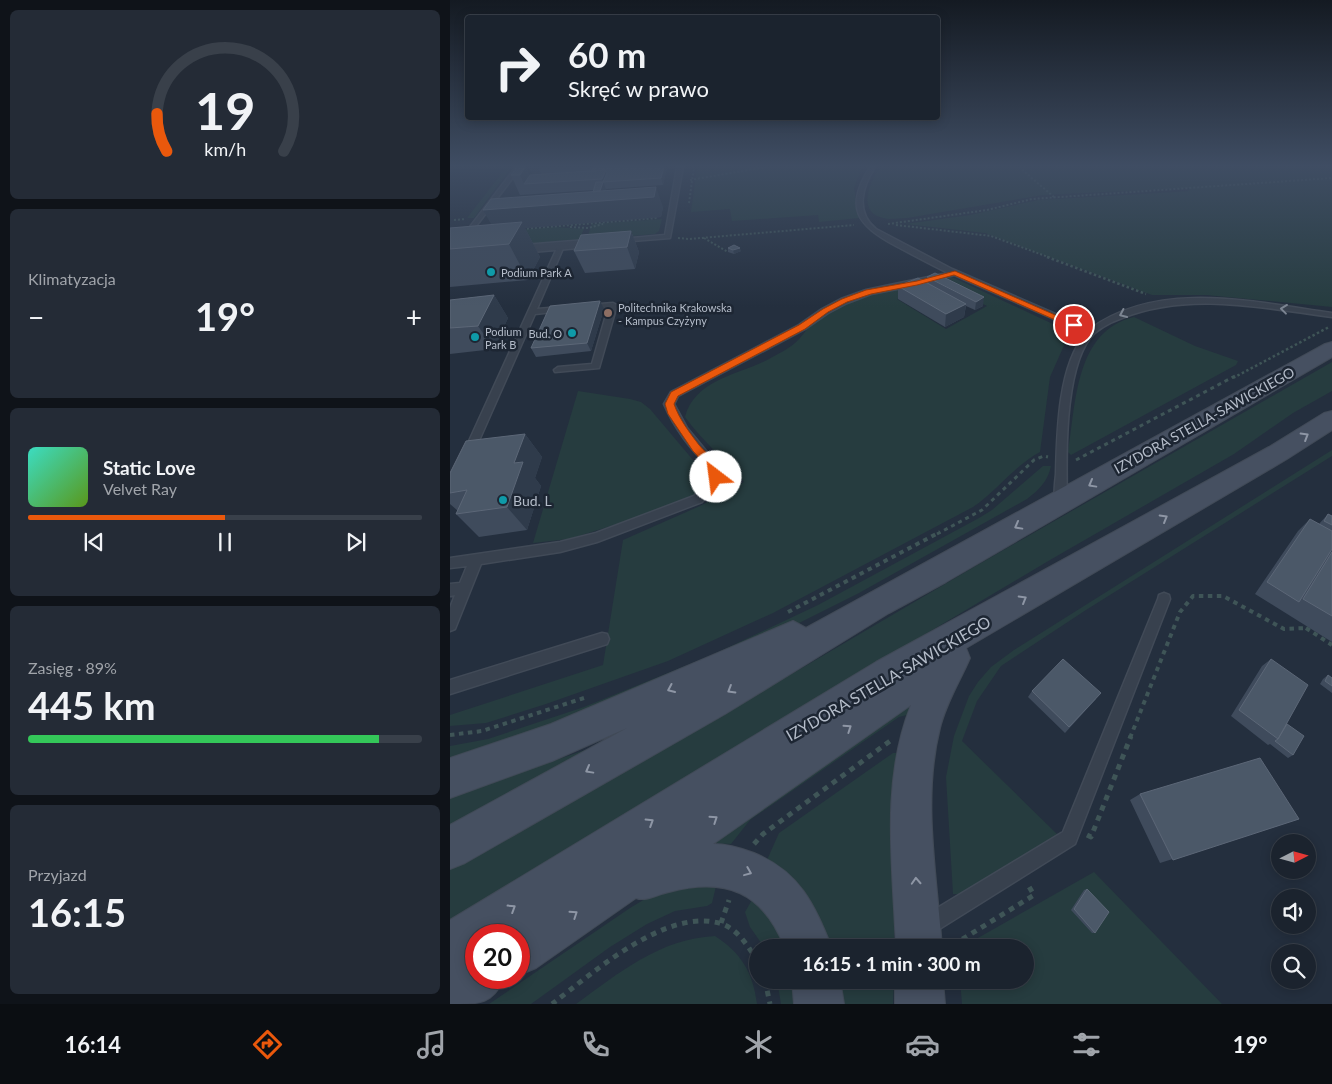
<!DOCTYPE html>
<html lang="pl">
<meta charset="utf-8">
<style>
body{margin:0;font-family:Lato,sans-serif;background:#242b36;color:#f1f3f6;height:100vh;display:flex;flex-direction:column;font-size:19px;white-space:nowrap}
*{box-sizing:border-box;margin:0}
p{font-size:16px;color:#a0a4aa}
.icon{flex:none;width:28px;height:28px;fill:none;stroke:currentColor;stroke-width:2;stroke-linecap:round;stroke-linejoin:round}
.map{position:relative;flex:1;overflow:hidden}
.panel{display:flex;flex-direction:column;gap:10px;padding:10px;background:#0f1319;width:450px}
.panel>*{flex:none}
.top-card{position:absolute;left:15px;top:15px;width:475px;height:105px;border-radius:5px;box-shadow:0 2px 12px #0003,0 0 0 1px #39404a;background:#1b232e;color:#f1f3f6;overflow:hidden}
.needle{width:32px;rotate:84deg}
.fabs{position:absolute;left:821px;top:834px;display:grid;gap:10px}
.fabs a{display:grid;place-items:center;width:45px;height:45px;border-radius:50%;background:#1b232e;box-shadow:0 2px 12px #0003,0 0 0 1px #39404a;font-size:25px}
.speed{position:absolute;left:15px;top:924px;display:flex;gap:10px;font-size:25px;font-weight:700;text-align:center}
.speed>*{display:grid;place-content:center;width:65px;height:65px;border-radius:50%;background:#1b232e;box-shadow:0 2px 12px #0003,0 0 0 1px #39404a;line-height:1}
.speed .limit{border:8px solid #d22;background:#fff;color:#111}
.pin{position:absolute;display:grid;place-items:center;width:42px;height:42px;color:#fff;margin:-21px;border:2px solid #fff;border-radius:50%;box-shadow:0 1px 5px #0007}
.me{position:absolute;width:55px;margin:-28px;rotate:330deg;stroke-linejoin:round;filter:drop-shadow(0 0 4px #0008)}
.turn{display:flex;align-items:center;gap:18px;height:105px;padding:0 20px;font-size:22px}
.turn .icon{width:65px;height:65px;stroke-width:2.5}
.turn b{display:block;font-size:35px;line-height:42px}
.big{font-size:38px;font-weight:700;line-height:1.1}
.panel .widget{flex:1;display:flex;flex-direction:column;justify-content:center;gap:8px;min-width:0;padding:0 18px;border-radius:8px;background:#242b36}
.panel .dial{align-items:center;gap:0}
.dial svg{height:130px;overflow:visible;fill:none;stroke:#39404a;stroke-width:7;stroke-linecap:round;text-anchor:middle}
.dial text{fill:#f1f3f6;stroke:none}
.song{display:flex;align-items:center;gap:15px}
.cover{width:60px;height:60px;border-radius:8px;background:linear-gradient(135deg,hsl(170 70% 55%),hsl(90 70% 35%))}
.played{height:5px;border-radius:2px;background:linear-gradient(90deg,#ea580c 50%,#39404a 50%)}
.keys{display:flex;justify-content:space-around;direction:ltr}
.heat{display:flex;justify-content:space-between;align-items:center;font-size:28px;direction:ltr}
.charge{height:8px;border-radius:4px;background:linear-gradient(90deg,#34c759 89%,#39404a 0)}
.trip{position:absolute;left:299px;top:939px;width:285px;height:50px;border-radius:25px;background:#1b232e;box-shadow:0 2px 12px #0003,0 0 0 1px #39404a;font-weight:700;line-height:50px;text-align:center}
.dock{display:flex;height:80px;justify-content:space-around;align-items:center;background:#0b0e12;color:#a0a4aa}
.dock .icon{width:35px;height:35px}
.dock .on{color:#ea580c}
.dock b{font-size:22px;color:#f1f3f6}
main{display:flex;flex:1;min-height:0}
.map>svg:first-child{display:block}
</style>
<main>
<section class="panel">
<div class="widget dial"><svg viewBox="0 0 100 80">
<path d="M14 69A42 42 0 1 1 86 69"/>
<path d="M14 69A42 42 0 0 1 8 46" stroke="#ea580c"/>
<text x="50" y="56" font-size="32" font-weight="700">19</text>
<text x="50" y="72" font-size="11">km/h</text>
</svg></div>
<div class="widget"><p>Klimatyzacja</p>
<div class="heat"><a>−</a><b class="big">19°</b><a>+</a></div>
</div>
<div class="widget">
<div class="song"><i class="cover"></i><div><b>Static Love</b><p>Velvet Ray</p></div></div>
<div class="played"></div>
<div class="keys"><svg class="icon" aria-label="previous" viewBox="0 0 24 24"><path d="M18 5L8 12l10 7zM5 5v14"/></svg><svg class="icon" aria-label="pause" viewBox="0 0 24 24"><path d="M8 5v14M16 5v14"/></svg><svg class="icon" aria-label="next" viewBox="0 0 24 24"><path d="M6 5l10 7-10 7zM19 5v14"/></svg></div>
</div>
<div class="widget"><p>Zasięg · 89%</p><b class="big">445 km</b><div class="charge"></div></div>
<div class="widget"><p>Przyjazd</p><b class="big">16:15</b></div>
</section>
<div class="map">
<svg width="882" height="1004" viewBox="0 0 882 1004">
<rect width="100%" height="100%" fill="#242f3e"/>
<path fill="#263c3f" d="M 52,167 L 61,167 L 24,218 L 17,218 L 55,169 L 48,169 Z
M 247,167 L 412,167 L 404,188 L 409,218 L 369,222 L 368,215 L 282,221 L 280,209 L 241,212 Z
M 431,167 L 882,167 L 882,307 L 756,295 L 702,295 L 535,233 L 455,224 L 520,215 L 588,200 L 725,192 L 738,191 L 740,188 L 593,195 L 457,218 C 449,218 440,220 433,218 C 406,212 420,180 431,167 Z
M 212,219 L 209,231 L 205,234 L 136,240 L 142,224 Z
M 106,227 L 134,229 L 129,240 L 22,249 L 37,232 Z
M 502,277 L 620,332 L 600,377 L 590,452 C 564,466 547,491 523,507 L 323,613 L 218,661 L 96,704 L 36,723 L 0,726 L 0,715 L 153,665 L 173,540 L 250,506 L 294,482 C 275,459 252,441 235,417 C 245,379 289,375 319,359 C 328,354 338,349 345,343 C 351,338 355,331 360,326 C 388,301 429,288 466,289 L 447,299 L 496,329 L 537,306 L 485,281 Z
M 684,317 L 745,346 L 788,361 L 786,365 L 621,455 L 618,452 C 626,403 625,331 684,317 Z
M 882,362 L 882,391 L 843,413 L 784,454 L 600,560 L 358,704 L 0,923 L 0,868 L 352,668 L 524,567 Z
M 128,391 L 180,399 L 191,402 L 200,409 L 254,473 L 251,488 L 240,498 L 219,508 L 119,539 L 83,543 Z
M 882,450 L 882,456 L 636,610 L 551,666 L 527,701 L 512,741 L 609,836 L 513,894 L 503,894 L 496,777 L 504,736 L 519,696 L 528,682 L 541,667 L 564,650 Z
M 593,466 L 601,466 C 598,481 589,490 577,499 L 409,593 L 329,633 L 158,707 L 0,759 L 0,746 L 38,739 L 134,707 L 262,655 L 368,605 L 529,518 L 542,510 Z
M 473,688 L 461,714 L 449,717 L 300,820 L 281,844 L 257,843 Z
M 147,746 L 0,827 L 0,796 Z
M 443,753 L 454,753 L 447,817 L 444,947 L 378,947 L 317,860 L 329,833 Z
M 644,872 L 772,1004 L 512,1004 L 510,980 L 575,980 L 575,948 L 512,947 Z
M 267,882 L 262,903 L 257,906 L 225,911 L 197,924 L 160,947 L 81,1004 L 39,1004 L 180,908 L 200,896 Z
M 303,898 L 312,905 L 339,947 L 314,947 L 300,927 L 295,912 Z
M 265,936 C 291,953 303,972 307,1004 L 126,1004 C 169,973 209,939 265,936 Z
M 327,980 L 347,980 L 350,1004 L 331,1004 Z
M 385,980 L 444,980 L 443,1004 L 387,1004 Z"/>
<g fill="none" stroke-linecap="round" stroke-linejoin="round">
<g stroke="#414a57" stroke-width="3">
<path id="lane" d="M 66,167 L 71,167 L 17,238 L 13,238 L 13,236 Z
M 227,167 L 233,167 L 220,238 L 169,242 L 169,240 L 171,239 L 215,235 Z
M 420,167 L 425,167 C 412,187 405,212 426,229 L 502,269 L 640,329 C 709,279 804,302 882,313 L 882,317 C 812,308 740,291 672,318 C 661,322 647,329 640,338 C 614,372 616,460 617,502 L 615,505 L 607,505 C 603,497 605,484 606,474 C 607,433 608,365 636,333 L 504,275 L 467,285 L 421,294 L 397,303 L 378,313 L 355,329 L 228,396 L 224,404 L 237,428 L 271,469 L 267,485 L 252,502 L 147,542 L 110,552 L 31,564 L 5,629 L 0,631 L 0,608 L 5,595 L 0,596 L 0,584 L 10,583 L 17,566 L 0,568 L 0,558 L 110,542 L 146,533 L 244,496 C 253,488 259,482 261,470 C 242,450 225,430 214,404 L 221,392 L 349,325 L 372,309 L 391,299 L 416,290 L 498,273 C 480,264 463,255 446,246 C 407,225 394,208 420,167 Z
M 111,244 L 114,246 L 87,309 L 112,307 L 116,309 L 112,311 L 85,314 L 24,452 L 19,456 L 15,455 L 14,452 L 108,246 Z
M 163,303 L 167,305 L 149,368 L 105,372 L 104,370 L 108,367 L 142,364 L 158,308 L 138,309 L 134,307 L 138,305 Z
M 714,593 L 719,595 L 720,599 L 625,844 L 483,933 L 476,935 L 469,933 L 467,926 L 469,919 L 613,832 L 708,599 L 709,595 Z
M 152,633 L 157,634 L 159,639 L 157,644 L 0,694 L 0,680 Z"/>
</g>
<g stroke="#414a57" stroke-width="3">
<path id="street" d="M 149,239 L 153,240 L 155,243 L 153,246 L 0,259 L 0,251 Z"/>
</g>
<g stroke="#414a57" stroke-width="2">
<path id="secondary" d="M 882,342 L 882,357 L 496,582 L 439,613 L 275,714 L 15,863 L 0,869 L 0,825 L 177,728 L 102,761 L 0,798 L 0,758 L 101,724 L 343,621 L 356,628 L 875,344 Z
M 882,411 L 882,430 L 837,459 L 516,648 L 520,658 C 510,681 496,703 490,728 C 472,799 487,875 492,948 L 446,948 C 443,867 430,782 461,705 L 263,844 C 277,844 291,848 304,853 C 350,872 364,904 382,948 L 335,948 C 313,892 276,877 219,892 C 208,894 196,902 186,898 L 86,968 L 69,975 L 69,935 L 26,935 L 26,978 L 55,978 C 42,1004 31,1004 0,1004 L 0,920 L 426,662 L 819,447 L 874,413 Z
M 342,980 L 390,980 L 394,1004 L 344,1004 Z
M 445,980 L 493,980 L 495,1004 L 445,1004 Z"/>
</g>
<path stroke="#3f5557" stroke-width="2" stroke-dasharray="2 2" stroke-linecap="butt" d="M 569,167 L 604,197
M 240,180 L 316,167
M 239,203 L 244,167
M 4,220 L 16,219
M 438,224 L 537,210 L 582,199 L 882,178
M 446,225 L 541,236 L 601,258
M 120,227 L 138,228 L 153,224
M 73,229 L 208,218
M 228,238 L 239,239 L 404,225
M 254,238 L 278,252"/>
<path stroke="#3f5557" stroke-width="2.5" stroke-dasharray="2.5 2.5" stroke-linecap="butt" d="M 597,257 L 696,294
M 783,378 L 879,327"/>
<path stroke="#3f5557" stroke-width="3" stroke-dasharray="4 4" stroke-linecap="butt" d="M 626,460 L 785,376
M 487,534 L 532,510 L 584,460 L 594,456 L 598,457"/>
<path stroke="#3f5557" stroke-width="4" stroke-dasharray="4.5 4.5" stroke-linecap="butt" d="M 338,612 L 490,532
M 856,628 L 882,645
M 0,735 L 32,731 L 134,698
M 680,738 L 730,612 L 743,596 L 773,596 L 834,629 L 857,628"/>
<path stroke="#3f5557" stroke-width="5" stroke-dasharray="5.5 5.5" stroke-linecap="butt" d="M 637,835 L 641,837 L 681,736
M 304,844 L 313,834 L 440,741
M 271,923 L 279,900
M 503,945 L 584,895 L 578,885
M 315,980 L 320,1004
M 102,1004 C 143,973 217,906 272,924 C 289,930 299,948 308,962"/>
<use href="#lane" fill="#38414e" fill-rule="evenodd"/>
<use href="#street" fill="#38414e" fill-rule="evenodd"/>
<use href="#secondary" fill="#465061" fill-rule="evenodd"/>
</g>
<path fill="#3f4b5c" d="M 67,167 L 80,175 L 83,175 L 79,167 L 217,167 L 213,185 L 156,189 L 156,191 L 213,207 L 211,217 L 75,228 L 90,257 L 78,280 L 0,287 L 0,228 L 42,225 L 143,192 L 143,190 L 70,195 L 61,175 Z
M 181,231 L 189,252 L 185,269 L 135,273 L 124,251 Z
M 278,248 L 291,251 L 284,254 L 278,252 Z
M 477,277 L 533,306 L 525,310 L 516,306 L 514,317 L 495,327 L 448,299 L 448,286 L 477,283 Z
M 44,295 L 58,318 L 44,349 L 0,354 L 0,300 Z
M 154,309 L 141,351 L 86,357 L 81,348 Z
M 75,434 L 92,457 L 85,478 L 91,486 L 77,530 L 29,537 L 6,514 L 8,511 L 0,504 L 0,473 Z
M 878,514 L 882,516 L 882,642 L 805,594 L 848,531 L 860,519 L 869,524 Z
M 821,659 L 837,724 L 843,755 L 838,758 L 820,744 L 818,745 L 781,716 L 812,666 Z
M 878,675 L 882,678 L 882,693 L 870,684 L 873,679 Z
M 582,691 L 646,699 L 615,733 L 578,697 Z
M 690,794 L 849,819 L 710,863 L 680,800 Z
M 637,889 L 645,933 L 642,933 L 621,910 L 634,890 Z"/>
<path fill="#2f3b4b" d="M 75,167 L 76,167 L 84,183 L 74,184 L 70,175 Z
M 79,167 L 88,167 L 92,175 L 83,175 Z
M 214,167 L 217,167 L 213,185 L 211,178 Z
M 156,170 L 160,180 L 153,182 L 156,189 L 152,201 L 206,187 L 213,207 L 211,217 L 75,228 L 90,257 L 78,280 L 59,244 L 45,231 L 33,210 L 146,201 L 153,182 L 152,179 Z
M 181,231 L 189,252 L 185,269 L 177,247 Z
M 290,248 L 291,251 L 284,254 L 283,250 Z
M 44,295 L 58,318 L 44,349 L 28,326 Z
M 534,297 L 533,306 L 525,310 L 526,302 Z
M 150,301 L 154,309 L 141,351 L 137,343 Z
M 516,304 L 514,317 L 495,327 L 496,314 Z
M 75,434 L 92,457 L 85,478 L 91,486 L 77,530 L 57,507 L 64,463 Z"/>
<path fill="#4b5868" stroke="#5c6777" d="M 67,167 L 75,167 L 70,175 L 61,175 Z
M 144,167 L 214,167 L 211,178 L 153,182 L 157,173 L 156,170 L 142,171 Z
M 156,170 L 152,179 L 74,184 L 80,175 Z
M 146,182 L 153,182 L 150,191 L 143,192 Z
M 206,187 L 204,197 L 33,210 L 41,199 Z
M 72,222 L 59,244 L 0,249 L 0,228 Z
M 181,231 L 177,247 L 124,251 L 131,235 Z
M 284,245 L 290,248 L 283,250 L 278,248 Z
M 485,273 L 534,297 L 526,302 L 477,277 Z
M 468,278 L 516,304 L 496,314 L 448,286 Z
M 44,295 L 28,326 L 0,328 L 0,300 Z
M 150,301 L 137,343 L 81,348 L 100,306 Z
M 75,434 L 64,463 L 73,462 L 57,507 L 6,514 L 17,490 L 0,493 L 0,473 L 16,441 Z
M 878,514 L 882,516 L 882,525 L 874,521 Z
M 860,519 L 882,531 L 882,549 L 849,602 L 817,582 Z
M 882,552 L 882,616 L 853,599 Z
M 613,659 L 651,693 L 619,727 L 582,691 Z
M 821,659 L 858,685 L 828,739 L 789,710 Z
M 878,675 L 882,678 L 882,686 L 875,681 Z
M 837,724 L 854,736 L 843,755 L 825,741 L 828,739 Z
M 810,758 L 849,819 L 723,860 L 690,794 Z
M 637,889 L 659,912 L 645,933 L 624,909 Z"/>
<defs><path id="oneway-chevron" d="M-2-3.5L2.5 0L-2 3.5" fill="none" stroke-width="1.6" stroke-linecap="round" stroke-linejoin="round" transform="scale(1.25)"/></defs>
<g stroke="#7c8592">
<use href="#oneway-chevron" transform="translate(834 309) rotate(-173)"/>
<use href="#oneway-chevron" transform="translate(673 314) rotate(155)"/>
</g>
<g stroke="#8e96a5">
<use href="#oneway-chevron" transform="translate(855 436) rotate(-31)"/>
<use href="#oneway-chevron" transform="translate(642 484) rotate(151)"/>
<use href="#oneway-chevron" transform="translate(714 518) rotate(-30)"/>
<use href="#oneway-chevron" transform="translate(568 526) rotate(151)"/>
<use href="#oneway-chevron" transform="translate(573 599) rotate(-30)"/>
<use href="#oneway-chevron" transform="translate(221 689) rotate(156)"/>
<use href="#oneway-chevron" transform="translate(281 690) rotate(149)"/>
<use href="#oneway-chevron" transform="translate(398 728) rotate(-34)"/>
<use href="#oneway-chevron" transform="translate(139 770) rotate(151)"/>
<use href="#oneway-chevron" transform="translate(264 819) rotate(-34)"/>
<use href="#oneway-chevron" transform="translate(200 822) rotate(-32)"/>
<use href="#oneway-chevron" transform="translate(298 872) rotate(22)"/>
<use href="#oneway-chevron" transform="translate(466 881) rotate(-93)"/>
<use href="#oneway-chevron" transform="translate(62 908) rotate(-32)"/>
<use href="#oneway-chevron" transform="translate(124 914) rotate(-34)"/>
</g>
<linearGradient id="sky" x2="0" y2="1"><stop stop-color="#141a22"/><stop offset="0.54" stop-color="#3f4d63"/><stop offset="1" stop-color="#3f4d63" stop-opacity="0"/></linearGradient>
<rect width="882" height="307" fill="url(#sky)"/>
<path fill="#ea580c" stroke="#983908" d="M 505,271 L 628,325 L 621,327 L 504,275 L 467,285 L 421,294 L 397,302 L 378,312 L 355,329 L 228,396 L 224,404 C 229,419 240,433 249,445 C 258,456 271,462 271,477 L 266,481 L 262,480 L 260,470 L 243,451 L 218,414 L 215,404 L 221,392 L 349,325 L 373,309 L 392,299 L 416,290 L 467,281 Z"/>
<g fill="#0f9aa8" stroke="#1d2633" stroke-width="2">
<circle cx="41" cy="272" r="5"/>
<circle cx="122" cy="333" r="5"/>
<circle cx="25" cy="337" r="5"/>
<circle cx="53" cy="500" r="5"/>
</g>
<circle fill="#8d6e63" stroke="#1d2633" stroke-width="2" cx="158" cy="313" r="5"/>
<g text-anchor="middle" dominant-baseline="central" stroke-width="5" stroke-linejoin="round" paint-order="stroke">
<g font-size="11" fill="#b4bcc9" stroke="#1d2633" text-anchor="start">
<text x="51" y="272">Podium Park A</text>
<text x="168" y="307">Politechnika Krakowska<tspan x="168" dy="13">- Kampus Czyżyny</tspan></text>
<text x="35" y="331">Podium<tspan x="35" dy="13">Park B</tspan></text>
<text x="112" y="333" text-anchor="end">Bud. O</text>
</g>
<g font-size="14" fill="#b4bcc9" stroke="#1d2633">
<text transform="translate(754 420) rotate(-29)">IZYDORA STELLA-SAWICKIEGO</text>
</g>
<g font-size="14" fill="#b4bcc9" stroke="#1d2633" text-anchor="start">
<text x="63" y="500">Bud. L</text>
</g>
<g font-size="16" fill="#b4bcc9" stroke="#1d2633">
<text transform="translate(438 678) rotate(-30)">IZYDORA STELLA-SAWICKIEGO</text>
</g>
</g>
</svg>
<div class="fabs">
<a><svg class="needle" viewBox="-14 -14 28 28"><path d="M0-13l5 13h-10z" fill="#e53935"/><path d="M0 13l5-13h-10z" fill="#a0a4aa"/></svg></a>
<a><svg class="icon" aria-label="sound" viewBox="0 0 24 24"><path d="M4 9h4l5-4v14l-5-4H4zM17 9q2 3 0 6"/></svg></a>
<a><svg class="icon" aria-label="search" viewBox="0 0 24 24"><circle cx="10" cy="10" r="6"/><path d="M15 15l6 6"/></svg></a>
</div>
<div class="speed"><div class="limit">20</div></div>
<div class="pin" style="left:624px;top:325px;background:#d93025"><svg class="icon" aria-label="arrive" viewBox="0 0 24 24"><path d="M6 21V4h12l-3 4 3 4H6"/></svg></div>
<svg class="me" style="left:266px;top:477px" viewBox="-20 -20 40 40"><circle r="19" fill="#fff"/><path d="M0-13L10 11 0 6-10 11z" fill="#ea580c"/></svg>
<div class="trip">16:15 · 1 min · 300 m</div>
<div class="top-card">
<div class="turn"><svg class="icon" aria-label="right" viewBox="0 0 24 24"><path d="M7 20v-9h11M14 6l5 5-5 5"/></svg><div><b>60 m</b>Skręć w prawo</div></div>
</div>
</div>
</main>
<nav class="dock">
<b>16:14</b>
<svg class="icon on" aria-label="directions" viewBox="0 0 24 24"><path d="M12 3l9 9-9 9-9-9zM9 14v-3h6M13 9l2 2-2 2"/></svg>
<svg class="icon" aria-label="music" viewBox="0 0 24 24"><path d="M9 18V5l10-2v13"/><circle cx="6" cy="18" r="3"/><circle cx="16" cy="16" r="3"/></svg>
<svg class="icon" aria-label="phone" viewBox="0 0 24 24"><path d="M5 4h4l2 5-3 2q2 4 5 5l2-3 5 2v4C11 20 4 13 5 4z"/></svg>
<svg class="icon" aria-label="climate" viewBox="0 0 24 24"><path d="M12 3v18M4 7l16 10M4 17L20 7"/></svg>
<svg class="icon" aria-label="car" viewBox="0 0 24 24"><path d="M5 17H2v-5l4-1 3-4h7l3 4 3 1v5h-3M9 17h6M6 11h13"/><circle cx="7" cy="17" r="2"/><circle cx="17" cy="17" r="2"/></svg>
<svg class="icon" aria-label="filters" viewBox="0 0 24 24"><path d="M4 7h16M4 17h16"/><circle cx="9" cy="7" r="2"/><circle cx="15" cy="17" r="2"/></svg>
<b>19°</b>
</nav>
